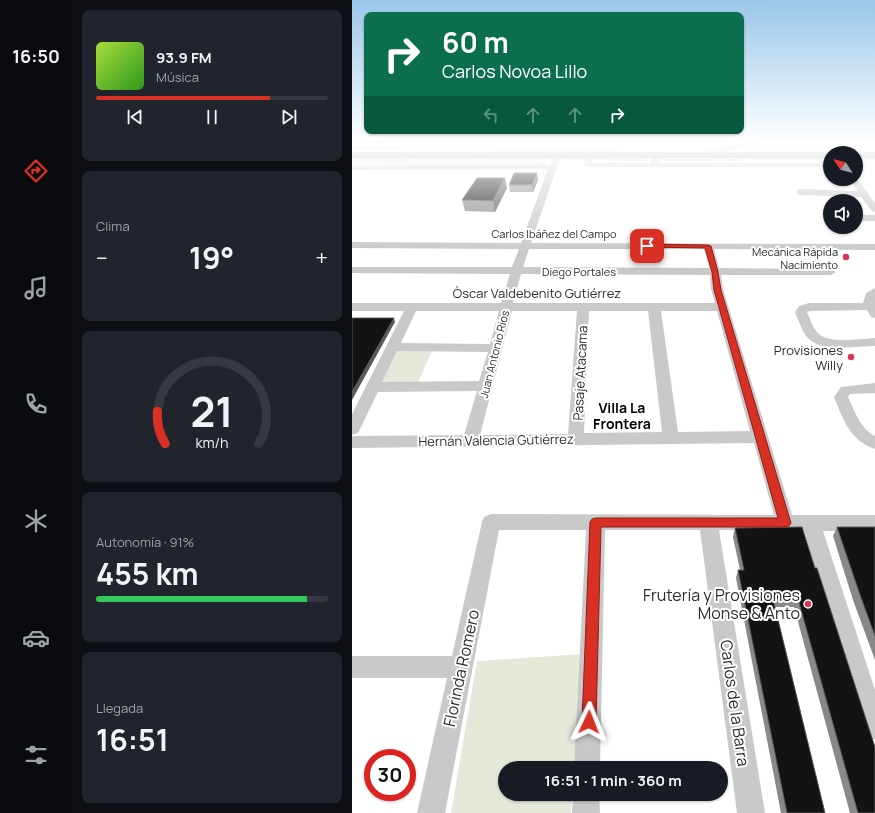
<!DOCTYPE html>
<html lang="es">
<meta charset="utf-8">
<style>
body{margin:0;font-family:Manrope,sans-serif;background:#20242c;color:#f1f3f6;height:100vh;display:flex;flex-direction:column;font-size:15px;white-space:nowrap}
*{box-sizing:border-box;margin:0}
p{font-size:13px;color:#9ea1a6}
.icon{flex:none;width:22px;height:22px;fill:none;stroke:currentColor;stroke-width:2;stroke-linecap:round;stroke-linejoin:round}
.map{position:relative;flex:1;overflow:hidden}
.panel{display:flex;flex-direction:column;gap:10px;padding:10px;background:#0d0f14;width:280px}
.panel>*{flex:none}
.banner{position:absolute;left:12px;top:12px;width:380px;height:122px;border-radius:8px;box-shadow:0 1px 3px #0004;background:#0b6e4f;color:#fff;overflow:hidden}
.needle{width:26px;rotate:305deg}
.fabs{position:absolute;left:471px;top:146px;display:grid;gap:8px}
.fabs a{display:grid;place-items:center;width:40px;height:40px;border-radius:50%;background:#171b24;box-shadow:0 1px 3px #0004;font-size:20px}
.speed{position:absolute;left:12px;top:749px;display:flex;gap:8px;font-size:20px;font-weight:700;text-align:center}
.speed>*{display:grid;place-content:center;width:52px;height:52px;border-radius:50%;background:#171b24;box-shadow:0 1px 3px #0004;line-height:1}
.speed .limit{border:6px solid #d22;background:#fff;color:#111}
.pin{position:absolute;display:grid;place-items:center;width:34px;height:34px;color:#fff;margin:-17px;border-radius:8px;box-shadow:0 2px 6px #0006}
.me{position:absolute;width:44px;margin:-22px;rotate:2deg;stroke-linejoin:round;filter:drop-shadow(0 0 3px #0008)}
.turn{display:flex;align-items:center;gap:14px;height:84px;padding:0 12px;font-size:18px}
.turn .icon{width:52px;height:52px;stroke-width:2.5}
.turn b{display:block;font-size:28px;line-height:34px}
.lanes{display:flex;align-items:center;height:38px;padding:0 12px;background:#0003;justify-content:center;gap:20px;direction:ltr}
.lanes .off{opacity:.35}
.big{font-size:30px;font-weight:700;line-height:1.1}
.panel .widget{flex:1;display:flex;flex-direction:column;justify-content:center;gap:6px;min-width:0;padding:0 14px;border-radius:8px;background:#20242c}
.panel .dial{align-items:center;gap:0}
.dial svg{height:104px;overflow:visible;fill:none;stroke:#363941;stroke-width:7;stroke-linecap:round;text-anchor:middle}
.dial text{fill:#f1f3f6;stroke:none}
.song{display:flex;align-items:center;gap:12px}
.cover{width:48px;height:48px;border-radius:6px;background:linear-gradient(135deg,hsl(80 70% 55%),hsl(110 70% 35%))}
.played{height:4px;border-radius:2px;background:linear-gradient(90deg,#d93025 75%,#363941 75%)}
.keys{display:flex;justify-content:space-around;direction:ltr}
.heat{display:flex;justify-content:space-between;align-items:center;font-size:22px;direction:ltr}
.charge{height:6px;border-radius:3px;background:linear-gradient(90deg,#34c759 91%,#363941 0)}
.trip{position:absolute;left:146px;top:761px;width:230px;height:40px;border-radius:20px;background:#171b24;box-shadow:0 1px 3px #0004;font-weight:700;line-height:40px;text-align:center}
main{display:flex;flex:1;min-height:0}
.tab-bar{display:flex;flex-direction:column;width:72px;justify-content:space-around;align-items:center;background:#090b0e;color:#9ea1a6}
.tab-bar .icon{width:28px;height:28px}
.tab-bar .current{color:#d93025}
.tab-bar b{font-size:18px;color:#f1f3f6}
.map>svg:first-child{display:block}
</style>
<main>
<nav class="tab-bar">
<b>16:50</b>
<svg class="icon current" aria-label="directions" viewBox="0 0 24 24"><path d="M12 3l9 9-9 9-9-9zM9 14v-3h6M13 9l2 2-2 2"/></svg>
<svg class="icon" aria-label="music" viewBox="0 0 24 24"><path d="M9 18V5l10-2v13"/><circle cx="6" cy="18" r="3"/><circle cx="16" cy="16" r="3"/></svg>
<svg class="icon" aria-label="phone" viewBox="0 0 24 24"><path d="M5 4h4l2 5-3 2q2 4 5 5l2-3 5 2v4C11 20 4 13 5 4z"/></svg>
<svg class="icon" aria-label="climate" viewBox="0 0 24 24"><path d="M12 3v18M4 7l16 10M4 17L20 7"/></svg>
<svg class="icon" aria-label="car" viewBox="0 0 24 24"><path d="M5 17H2v-5l4-1 3-4h7l3 4 3 1v5h-3M9 17h6M6 11h13"/><circle cx="7" cy="17" r="2"/><circle cx="17" cy="17" r="2"/></svg>
<svg class="icon" aria-label="filters" viewBox="0 0 24 24"><path d="M4 7h16M4 17h16"/><circle cx="9" cy="7" r="2"/><circle cx="15" cy="17" r="2"/></svg>
</nav>
<section class="panel">
<div class="widget">
<div class="song"><i class="cover"></i><div><b>93.9 FM</b><p>Música</p></div></div>
<div class="played"></div>
<div class="keys"><svg class="icon" aria-label="previous" viewBox="0 0 24 24"><path d="M18 5L8 12l10 7zM5 5v14"/></svg><svg class="icon" aria-label="pause" viewBox="0 0 24 24"><path d="M8 5v14M16 5v14"/></svg><svg class="icon" aria-label="next" viewBox="0 0 24 24"><path d="M6 5l10 7-10 7zM19 5v14"/></svg></div>
</div>
<div class="widget"><p>Clima</p>
<div class="heat"><a>−</a><b class="big">19°</b><a>+</a></div>
</div>
<div class="widget dial"><svg viewBox="0 0 100 80">
<path d="M14 69A42 42 0 1 1 86 69"/>
<path d="M14 69A42 42 0 0 1 8 44" stroke="#d93025"/>
<text x="50" y="56" font-size="32" font-weight="700">21</text>
<text x="50" y="72" font-size="11">km/h</text>
</svg></div>
<div class="widget"><p>Autonomía · 91%</p><b class="big">455 km</b><div class="charge"></div></div>
<div class="widget"><p>Llegada</p><b class="big">16:51</b></div>
</section>
<div class="map">
<svg width="523" height="813" viewBox="0 0 523 813">
<rect width="100%" height="100%" fill="#fff"/>
<path fill="#e4e9d9" d="M 419,141 L 478,141 L 482,148 L 396,148 Z
M 52,150 L 142,150 L 147,152 L 0,153 L 0,151 L 41,151 Z
M 196,158 L 194,166 L 0,166 L 0,159 Z
M 45,351 L 80,351 L 66,382 L 29,382 Z
M 231,654 L 222,768 L 153,768 L 153,794 L 220,794 L 219,813 L 99,813 L 125,661 Z"/>
<g fill="none" stroke-linecap="round" stroke-linejoin="round">
<path fill="#c6e0e9" fill-rule="evenodd" d="M 6,157 L 55,158 L 56,159 L 55,160 L 7,159 Z
M 118,157 L 119,159 L 69,160 L 68,159 L 69,158 Z
M 137,157 L 192,158 L 193,159 L 192,160 L 138,159 Z
M 212,158 L 229,158 L 230,159 L 229,160 L 213,160 Z
M 243,158 L 293,159 L 294,160 L 293,161 L 244,160 Z
M 401,158 L 470,158 L 471,159 L 470,160 L 402,160 Z
M 504,158 L 523,158 L 523,160 L 504,160 Z
M 310,159 L 363,159 L 364,160 L 363,161 L 309,161 Z
M 373,159 L 388,159 L 389,160 L 388,161 L 372,161 Z"/>
<path fill="#c9c9c9" fill-rule="evenodd" d="M 395,141 L 406,141 L 402,143 Z
M 0,146 L 143,146 L 160,149 L 261,149 L 278,155 L 274,157 L 260,153 L 239,153 L 241,155 L 240,163 L 299,163 L 299,155 L 303,153 L 307,155 L 307,163 L 478,163 L 478,167 L 236,167 L 232,165 L 233,155 L 235,153 L 207,153 L 209,155 L 179,243 L 523,244 L 523,250 L 362,249 L 367,268 L 479,269 L 484,272 L 479,275 L 369,275 L 371,289 L 440,515 L 523,515 L 523,531 L 471,531 L 523,690 L 523,740 L 514,737 L 511,728 L 452,531 L 367,530 L 413,813 L 385,813 L 348,530 L 253,530 L 248,768 L 222,768 L 234,530 L 147,530 L 93,813 L 65,813 L 95,678 L 0,678 L 0,656 L 100,656 L 130,522 L 132,517 L 139,514 L 422,515 L 402,443 L 0,448 L 0,436 L 112,435 L 125,391 L 26,392 L 6,433 L 0,435 L 0,414 L 52,311 L 0,311 L 0,303 L 149,303 L 158,274 L 0,273 L 0,267 L 160,267 L 167,249 L 0,248 L 0,242 L 169,243 L 196,169 L 0,170 L 0,166 L 198,165 L 203,153 L 160,153 L 143,150 L 0,150 ZM 177,249 L 352,249 L 357,268 L 171,267 ZM 169,274 L 358,275 L 359,289 L 363,303 L 161,303 ZM 64,311 L 147,311 L 138,344 L 49,343 ZM 160,311 L 225,311 L 216,434 L 128,435 ZM 237,311 L 296,311 L 310,432 L 232,433 ZM 309,311 L 365,311 L 398,431 L 326,432 ZM 45,351 L 136,352 L 127,381 L 30,382 Z
M 504,177 L 523,203 L 523,212 L 520,211 L 509,197 L 448,195 L 444,192 L 448,189 L 506,191 L 497,179 L 504,179 Z
M 504,215 L 523,215 L 523,221 L 504,221 Z
M 523,288 L 523,318 L 519,317 L 515,310 L 458,311 L 455,312 C 458,319 461,329 467,334 C 478,344 509,339 523,338 L 523,346 C 506,346 471,352 458,340 C 450,333 447,321 443,312 L 447,306 L 457,303 L 511,303 L 514,293 Z
M 523,383 L 523,393 L 498,394 L 496,397 C 503,412 508,428 523,436 L 523,449 C 498,441 491,419 482,397 L 489,387 Z
M 221,794 L 247,794 L 248,813 L 220,813 Z"/>
<path fill="#b6b6b6" fill-rule="evenodd" d="M 393,141 L 408,141 L 406,143 L 355,157 L 350,154 L 351,152 Z"/>
<path fill="#939393" fill-rule="evenodd" d="M 0,152 L 478,152 L 482,153 L 478,153 L 478,158 L 0,158 Z
M 504,152 L 523,152 L 523,158 L 504,158 L 504,153 L 500,153 Z"/>
</g>
<path fill="#898989" d="M 153,178 L 155,188 L 143,212 L 113,211 L 110,200 Z
M 186,180 L 181,192 L 158,192 L 157,185 Z
M 450,527 L 523,813 L 498,813 L 442,607 L 423,607 L 473,813 L 429,813 L 384,578 L 386,570 L 388,570 L 381,537 L 383,528 Z
M 485,527 L 523,527 L 523,660 L 501,600 L 481,536 Z"/>
<path fill="#5a5a5a" d="M 185,173 L 186,180 L 181,192 L 180,185 Z
M 153,178 L 155,188 L 143,212 L 141,201 Z
M 42,318 L 43,322 L 0,400 L 0,392 Z"/>
<path fill="#131313" stroke="#5a5a5a" d="M 162,173 L 185,173 L 180,185 L 157,185 Z
M 125,178 L 153,178 L 141,201 L 110,200 Z
M 0,318 L 42,318 L 0,392 Z
M 450,527 L 463,568 L 465,568 L 523,747 L 523,813 L 506,813 L 446,599 L 421,599 L 473,813 L 435,813 L 386,570 L 392,570 L 383,528 Z
M 485,527 L 523,527 L 523,636 L 507,592 Z"/>
<linearGradient id="sky" x2="0" y2="1"><stop stop-color="#9ac6e8"/><stop offset="0.56" stop-color="#fff"/><stop offset="1" stop-color="#fff" stop-opacity="0"/></linearGradient>
<rect width="523" height="254" fill="url(#sky)"/>
<path fill="#d93025" stroke="#8d1f18" d="M 295,244 L 356,245 L 359,246 L 366,272 L 369,290 L 439,523 L 437,526 L 433,527 L 249,527 L 244,722 L 242,727 L 237,729 L 232,727 L 230,722 L 238,522 L 240,519 L 244,518 L 426,518 L 362,290 L 360,272 L 353,248 L 292,247 L 292,246 Z"/>
<g fill="#dd3357" stroke="#fff" stroke-width="1.5">
<circle cx="494" cy="257" r="4"/>
<circle cx="499" cy="357" r="4"/>
<circle cx="456" cy="604" r="4"/>
</g>
<g text-anchor="middle" dominant-baseline="central" stroke-width="4" stroke-linejoin="round" paint-order="stroke">
<g font-size="11" fill="#2c2c2c" stroke="#fff">
<text x="202" y="233">Carlos Ibáñez del Campo</text>
<text x="227" y="271">Diego Portales</text>
<text transform="translate(142 354) rotate(-76)">Juan Antonio Ríos</text>
</g>
<g font-size="11" fill="#2c2c2c" stroke="#fff" text-anchor="end">
<text x="486" y="251">Mecánica Rápida<tspan x="486" dy="13">Nacimiento</tspan></text>
</g>
<g font-size="13" fill="#2c2c2c" stroke="#fff">
<text x="185" y="293">Òscar Valdebenito Gutiérrez</text>
<text transform="translate(228 373) rotate(-87)">Pasaje Atacama</text>
<text transform="translate(144 440) rotate(-1)">Hernán Valencia Gutiérrez</text>
</g>
<g font-size="13" fill="#2c2c2c" stroke="#fff" text-anchor="end">
<text x="491" y="350">Provisiones<tspan x="491" dy="15">Willy</tspan></text>
</g>
<g font-size="14" font-weight="bold" fill="#000" stroke="#fff">
<text x="270" y="407">Villa La<tspan x="270" dy="16">Frontera</tspan></text>
</g>
<g font-size="16" fill="#2c2c2c" stroke="#fff" text-anchor="end">
<text x="448" y="595">Frutería y Provisiones<tspan x="448" dy="18">Monse &amp; Anto</tspan></text>
</g>
<g font-size="16" fill="#2c2c2c" stroke="#fff">
<text transform="translate(109 668) rotate(-78)">Florinda Romero</text>
<text transform="translate(383 703) rotate(82)">Carlos de la Barra</text>
</g>
</g>
</svg>
<div class="fabs">
<a><svg class="needle" viewBox="-14 -14 28 28"><path d="M0-13l5 13h-10z" fill="#e53935"/><path d="M0 13l5-13h-10z" fill="#9ea1a6"/></svg></a>
<a><svg class="icon" aria-label="sound" viewBox="0 0 24 24"><path d="M4 9h4l5-4v14l-5-4H4zM17 9q2 3 0 6"/></svg></a>
</div>
<div class="speed"><div class="limit">30</div></div>
<div class="pin" style="left:295px;top:246px;background:#d93025"><svg class="icon" aria-label="arrive" viewBox="0 0 24 24"><path d="M6 21V4h12l-3 4 3 4H6"/></svg></div>
<svg class="me" style="left:237px;top:722px" viewBox="-20 -20 40 40"><path d="M0-17L14 15 0 8-14 15z" fill="#d93025" stroke="#fff" stroke-width="4"/></svg>
<div class="trip">16:51 · 1 min · 360 m</div>
<div class="banner">
<div class="turn"><svg class="icon" aria-label="right" viewBox="0 0 24 24"><path d="M7 20v-9h11M14 6l5 5-5 5"/></svg><div><b>60 m</b>Carlos Novoa Lillo</div></div>
<div class="lanes"><svg class="icon off" aria-label="left" viewBox="0 0 24 24"><path d="M17 20v-9H6M10 6l-5 5 5 5"/></svg><svg class="icon off" aria-label="ahead" viewBox="0 0 24 24"><path d="M12 20V5M6 11l6-6 6 6"/></svg><svg class="icon off" aria-label="ahead" viewBox="0 0 24 24"><path d="M12 20V5M6 11l6-6 6 6"/></svg><svg class="icon" aria-label="right" viewBox="0 0 24 24"><path d="M7 20v-9h11M14 6l5 5-5 5"/></svg></div>
</div>
</div>
</main>
